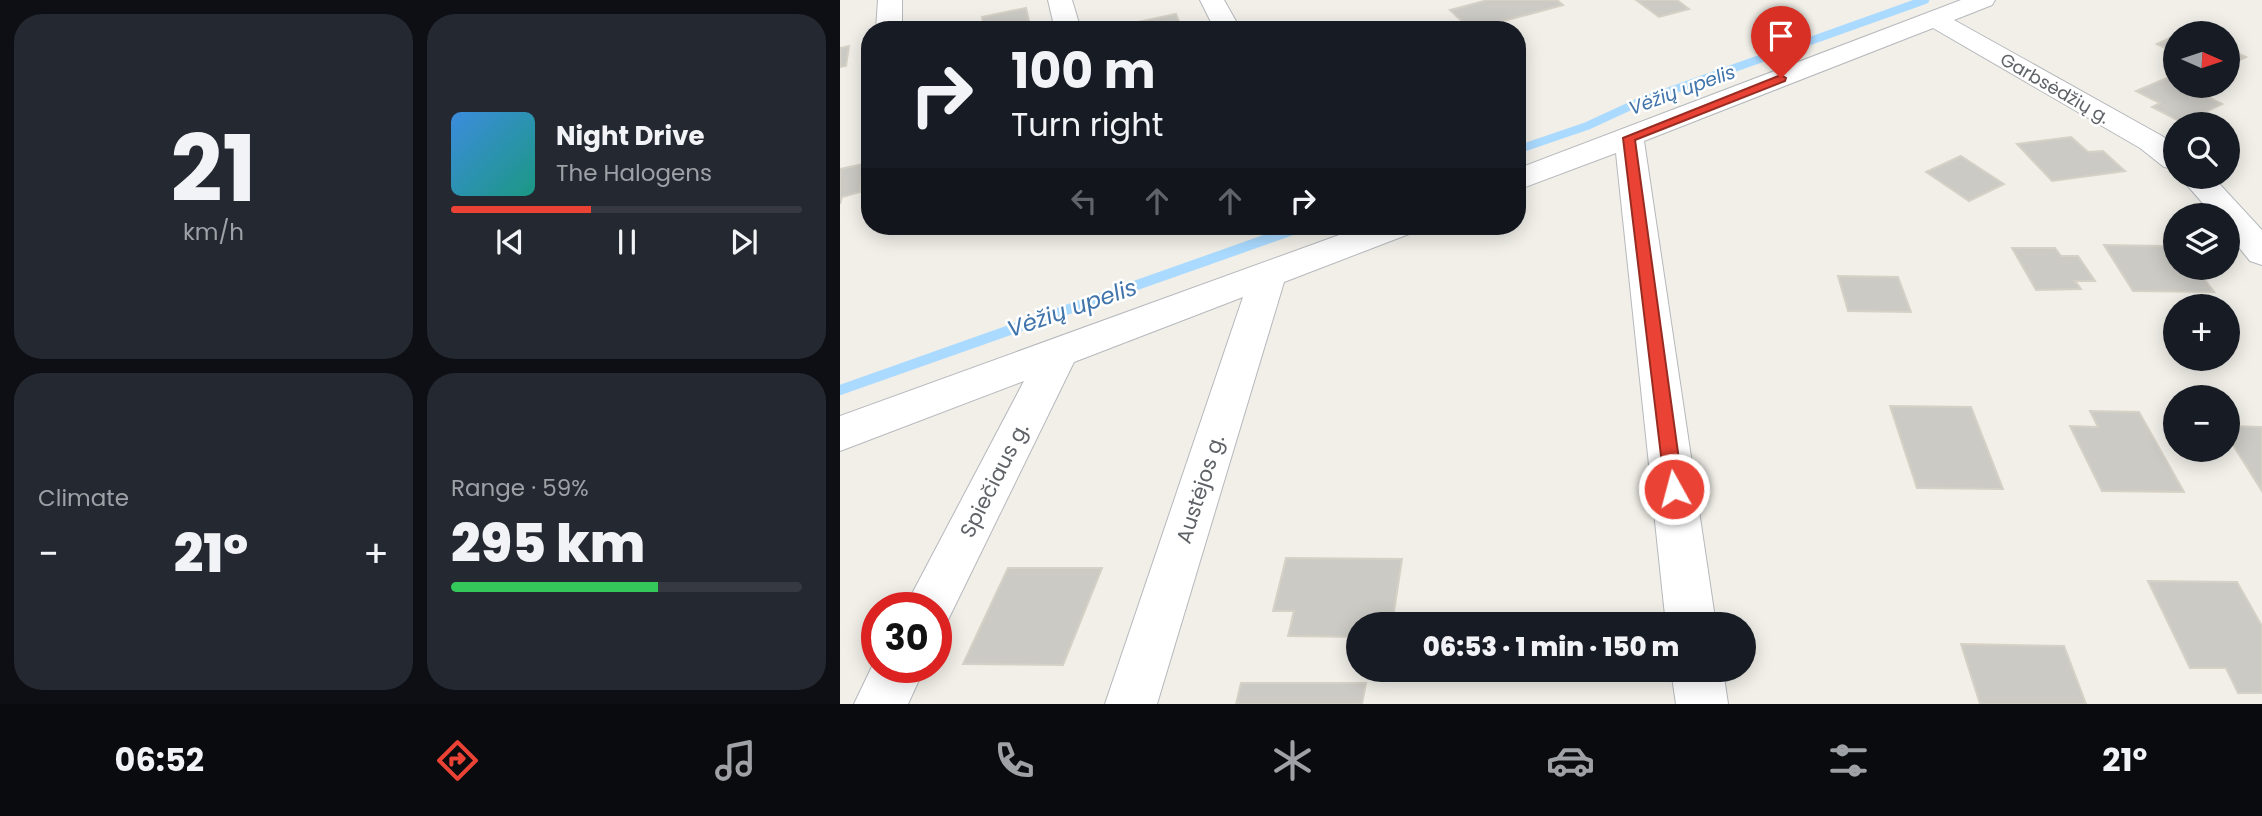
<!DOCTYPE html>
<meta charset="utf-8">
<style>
body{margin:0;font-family:Poppins,sans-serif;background:#242831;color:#f1f3f6;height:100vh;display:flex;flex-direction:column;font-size:26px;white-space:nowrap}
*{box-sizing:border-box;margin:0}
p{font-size:23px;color:#9ea1a6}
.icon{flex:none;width:38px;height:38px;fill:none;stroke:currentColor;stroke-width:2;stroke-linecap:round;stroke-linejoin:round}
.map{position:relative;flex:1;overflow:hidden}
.drawer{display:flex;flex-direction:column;gap:14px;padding:14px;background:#0d0f14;width:840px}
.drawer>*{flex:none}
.guide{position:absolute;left:21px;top:21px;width:665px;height:214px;border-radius:28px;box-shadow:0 4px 18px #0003;background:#171b24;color:#f1f3f6;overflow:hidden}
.needle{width:46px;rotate:93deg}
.fabs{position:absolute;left:1323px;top:21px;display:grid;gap:14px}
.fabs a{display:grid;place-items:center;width:77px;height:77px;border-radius:50%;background:#171b24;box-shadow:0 4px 18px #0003;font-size:35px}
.speed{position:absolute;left:21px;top:592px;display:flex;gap:14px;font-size:35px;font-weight:700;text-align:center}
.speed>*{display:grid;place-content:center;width:91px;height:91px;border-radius:50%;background:#171b24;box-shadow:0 4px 18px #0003;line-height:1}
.speed .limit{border:10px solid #d22;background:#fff;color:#111}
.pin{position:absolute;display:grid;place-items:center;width:60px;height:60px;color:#fff;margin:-72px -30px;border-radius:50% 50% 50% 0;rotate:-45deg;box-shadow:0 0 7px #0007}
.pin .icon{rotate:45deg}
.me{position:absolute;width:77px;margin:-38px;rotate:353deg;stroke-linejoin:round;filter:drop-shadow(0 0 5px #0008)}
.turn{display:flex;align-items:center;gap:24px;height:147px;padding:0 35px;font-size:32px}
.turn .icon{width:91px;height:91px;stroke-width:2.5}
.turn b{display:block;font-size:49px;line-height:60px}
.lanes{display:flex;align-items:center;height:66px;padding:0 35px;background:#0003;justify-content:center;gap:35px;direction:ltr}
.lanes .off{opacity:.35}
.big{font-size:52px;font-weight:800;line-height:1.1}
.drawer .tile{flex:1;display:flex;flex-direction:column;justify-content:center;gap:10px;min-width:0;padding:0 24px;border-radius:28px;background:#242831}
.drawer .dial{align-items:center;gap:0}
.dial b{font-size:91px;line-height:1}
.song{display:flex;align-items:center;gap:21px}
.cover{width:84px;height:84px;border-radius:10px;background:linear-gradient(135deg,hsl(210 70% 55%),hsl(170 70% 35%))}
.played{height:7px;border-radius:4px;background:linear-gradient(90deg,#ea4335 40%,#363941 40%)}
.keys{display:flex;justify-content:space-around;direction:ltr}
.heat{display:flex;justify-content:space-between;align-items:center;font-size:38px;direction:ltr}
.charge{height:10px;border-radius:5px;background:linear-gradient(90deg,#34c759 59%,#363941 0)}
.drawer .tiles{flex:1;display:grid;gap:14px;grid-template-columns:repeat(2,1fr)}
.trip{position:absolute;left:506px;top:612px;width:410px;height:70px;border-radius:35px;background:#171b24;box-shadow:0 4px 18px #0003;font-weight:800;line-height:70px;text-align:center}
.tabs{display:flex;height:112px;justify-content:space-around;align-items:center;background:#090b0e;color:#9ea1a6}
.tabs .icon{width:49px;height:49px}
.tabs .selected{color:#ea4335}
.tabs b{font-size:32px;color:#f1f3f6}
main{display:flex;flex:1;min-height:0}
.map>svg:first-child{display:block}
</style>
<main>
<section class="drawer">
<div class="tiles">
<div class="tile dial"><b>21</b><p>km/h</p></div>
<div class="tile">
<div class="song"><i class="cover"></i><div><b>Night Drive</b><p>The Halogens</p></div></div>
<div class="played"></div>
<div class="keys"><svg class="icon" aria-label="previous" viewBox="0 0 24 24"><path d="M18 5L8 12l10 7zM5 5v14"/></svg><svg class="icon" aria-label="pause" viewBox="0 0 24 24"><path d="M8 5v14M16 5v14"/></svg><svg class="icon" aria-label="next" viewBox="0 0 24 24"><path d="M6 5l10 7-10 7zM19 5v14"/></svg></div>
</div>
<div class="tile"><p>Climate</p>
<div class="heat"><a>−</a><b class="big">21°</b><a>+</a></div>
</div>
<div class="tile"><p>Range · 59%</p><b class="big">295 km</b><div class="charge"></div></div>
</div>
</section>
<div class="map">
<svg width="1422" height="704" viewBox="0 0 1422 704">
<rect width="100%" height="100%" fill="#f1efe8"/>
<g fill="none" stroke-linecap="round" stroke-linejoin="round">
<path stroke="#aadaff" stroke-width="8" d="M 677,150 L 747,126 L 799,102 L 1085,0"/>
<path stroke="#aadaff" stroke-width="10" d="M 0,390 L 464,226"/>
</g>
<path fill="#cccac5" stroke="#d6d1c6" stroke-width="2" d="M 648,0 L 717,0 L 723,5 L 631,30 L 610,10 Z
M 796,0 L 837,0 L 849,9 L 819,17 Z
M 186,8 L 191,30 L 144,30 L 142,17 Z
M 336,14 L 342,30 L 300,30 L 298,22 Z
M 1334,36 L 1335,53 L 1317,44 Z
M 9,46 L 6,66 L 0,67 L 0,48 Z
M 1388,49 L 1406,57 L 1388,66 Z
M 1329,77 L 1335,80 L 1335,86 L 1346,86 L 1382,104 L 1343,123 L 1312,107 L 1320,103 L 1296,91 Z
M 1231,137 L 1248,152 L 1263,151 L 1285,171 L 1212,181 L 1177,144 Z
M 1121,156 L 1164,184 L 1129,201 L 1086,172 Z
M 23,164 L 20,192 L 2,197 L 0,204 L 0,169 Z
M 1264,245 L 1325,246 L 1335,260 L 1335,268 L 1356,268 L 1374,292 L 1293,291 Z
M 1172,248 L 1215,248 L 1221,256 L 1238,256 L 1255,281 L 1235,281 L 1241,289 L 1196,290 Z
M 998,276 L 1058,277 L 1071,312 L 1008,311 Z
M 1050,406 L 1131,407 L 1163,489 L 1077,488 Z
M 1250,411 L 1299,412 L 1344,492 L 1262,491 L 1230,426 L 1258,427 Z
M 1388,426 L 1422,427 L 1422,491 L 1388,437 Z
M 446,558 L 562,559 L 552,625 L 518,625 L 518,637 L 448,636 L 454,611 L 433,611 Z
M 168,568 L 262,568 L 223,665 L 123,664 Z
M 1308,581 L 1397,582 L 1422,626 L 1422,693 L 1398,693 L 1386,668 L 1350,668 Z
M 1121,644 L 1224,646 L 1246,704 L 1140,704 Z
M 401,683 L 526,683 L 522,704 L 396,704 Z"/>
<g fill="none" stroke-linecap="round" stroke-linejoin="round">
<g stroke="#b5b8bc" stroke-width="2">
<path id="minor" d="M 38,0 L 62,0 L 62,30 L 36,30 Z
M 208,0 L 232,0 L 241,30 L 215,30 Z
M 360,0 L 384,0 L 401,30 L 375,30 Z
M 1121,0 L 1155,0 L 1152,5 L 1114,20 L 1322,136 L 1335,146 L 1335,169 L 1324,167 L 1300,148 L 1093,28 L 804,141 L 876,625 L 826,625 L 776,153 L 677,190 L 677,169 Z
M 1340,177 L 1373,177 L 1422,230 L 1422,265 L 1410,261 L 1388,234 L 1388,215 L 1373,215 Z
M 524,226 L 574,226 L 569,234 L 444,282 L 317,704 L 265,704 L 403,297 L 234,362 L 106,624 L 96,628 L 96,607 L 65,607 L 184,381 L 0,451 L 0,416 Z
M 37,656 L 37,667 L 85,667 L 68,704 L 14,704 Z
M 831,670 L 883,670 L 888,704 L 836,704 Z"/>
</g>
<use href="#minor" fill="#fff" fill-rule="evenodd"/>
</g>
<path fill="#ea4335" stroke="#982c22" stroke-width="2" d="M 941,75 L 946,78 L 945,81 L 795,140 L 843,489 L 841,495 L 834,497 L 828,495 L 825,489 L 783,138 Z"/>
<g text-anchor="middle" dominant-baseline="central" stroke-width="5" stroke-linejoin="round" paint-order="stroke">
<g font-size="18" fill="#5f6368" stroke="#fff">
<text transform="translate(1215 88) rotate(30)">Garbsėdžių g.</text>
</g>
<g font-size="19" font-style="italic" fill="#4174aa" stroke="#fff">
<text transform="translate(842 90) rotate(-20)">Vėžių upelis</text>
</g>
<g font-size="21" fill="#5f6368" stroke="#fff">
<text transform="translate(154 480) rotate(-63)">Spiečiaus g.</text>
<text transform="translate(360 489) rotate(-72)">Austėjos g.</text>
</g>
<g font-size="23" font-style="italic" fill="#4174aa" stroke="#fff">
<text transform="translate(232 308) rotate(-19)">Vėžių upelis</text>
</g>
</g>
</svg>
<div class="fabs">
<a><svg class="needle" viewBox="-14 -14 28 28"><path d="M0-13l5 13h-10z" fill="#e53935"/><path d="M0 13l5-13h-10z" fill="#9ea1a6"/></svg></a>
<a><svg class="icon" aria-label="search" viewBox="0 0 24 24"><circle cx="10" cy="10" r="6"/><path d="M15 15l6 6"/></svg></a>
<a><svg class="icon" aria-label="layers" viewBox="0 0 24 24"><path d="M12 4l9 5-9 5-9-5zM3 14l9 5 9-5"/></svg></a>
<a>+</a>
<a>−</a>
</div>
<div class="speed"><div class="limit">30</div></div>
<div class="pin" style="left:941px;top:78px;background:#d93025"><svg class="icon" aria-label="arrive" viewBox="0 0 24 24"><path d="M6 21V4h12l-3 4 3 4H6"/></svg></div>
<svg class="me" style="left:834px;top:489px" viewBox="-20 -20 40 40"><circle r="17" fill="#ea4335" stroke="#fff" stroke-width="3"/><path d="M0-11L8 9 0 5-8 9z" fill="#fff"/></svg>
<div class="trip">06:53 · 1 min · 150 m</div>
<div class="guide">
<div class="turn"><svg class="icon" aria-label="right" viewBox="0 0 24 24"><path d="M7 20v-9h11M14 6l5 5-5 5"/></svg><div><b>100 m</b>Turn right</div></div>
<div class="lanes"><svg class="icon off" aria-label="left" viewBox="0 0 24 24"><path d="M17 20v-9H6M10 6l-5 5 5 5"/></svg><svg class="icon off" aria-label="ahead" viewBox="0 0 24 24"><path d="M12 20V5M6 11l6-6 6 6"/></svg><svg class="icon off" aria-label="ahead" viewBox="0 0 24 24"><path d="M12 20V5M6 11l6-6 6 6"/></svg><svg class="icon" aria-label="right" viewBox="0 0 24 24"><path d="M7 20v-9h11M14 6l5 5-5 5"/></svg></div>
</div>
</div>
</main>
<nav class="tabs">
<b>06:52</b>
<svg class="icon selected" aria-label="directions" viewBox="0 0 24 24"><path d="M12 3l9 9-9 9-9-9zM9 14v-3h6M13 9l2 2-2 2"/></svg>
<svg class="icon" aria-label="music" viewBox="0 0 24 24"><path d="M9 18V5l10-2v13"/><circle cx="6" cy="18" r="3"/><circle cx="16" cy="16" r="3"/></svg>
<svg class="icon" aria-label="phone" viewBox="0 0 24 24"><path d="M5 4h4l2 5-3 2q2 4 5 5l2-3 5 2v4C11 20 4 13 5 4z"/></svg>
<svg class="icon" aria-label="climate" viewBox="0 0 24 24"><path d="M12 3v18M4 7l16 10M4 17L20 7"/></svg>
<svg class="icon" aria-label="car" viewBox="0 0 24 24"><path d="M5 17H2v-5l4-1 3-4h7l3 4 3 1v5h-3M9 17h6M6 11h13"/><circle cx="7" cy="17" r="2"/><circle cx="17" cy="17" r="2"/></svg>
<svg class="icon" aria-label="filters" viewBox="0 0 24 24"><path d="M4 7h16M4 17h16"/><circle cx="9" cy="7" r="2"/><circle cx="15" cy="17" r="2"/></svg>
<b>21°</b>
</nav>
